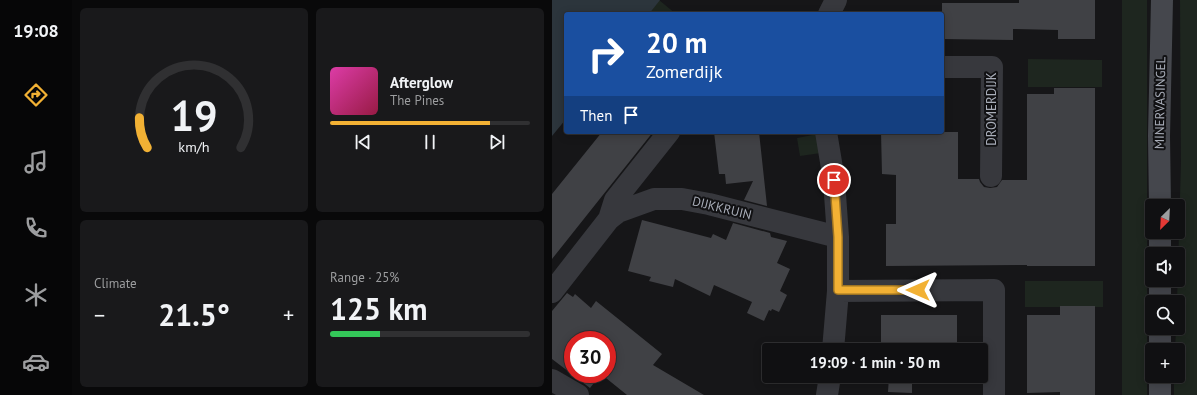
<!DOCTYPE html>
<meta charset="utf-8">
<style>
body{margin:0;font-family:"PT Sans",sans-serif;background:#19191b;color:#f1f3f6;height:100vh;display:flex;flex-direction:column;font-size:15px;white-space:nowrap}
*{box-sizing:border-box;margin:0}
p{font-size:13px;color:#9c9d9f}
.icon{flex:none;width:22px;height:22px;fill:none;stroke:currentColor;stroke-width:2;stroke-linecap:round;stroke-linejoin:round}
.map{position:relative;flex:1;overflow:hidden}
.drawer{display:flex;flex-direction:column;gap:8px;padding:8px;background:#09090a;width:480px}
.drawer>*{flex:none}
.top-card{position:absolute;left:12px;top:12px;width:380px;height:122px;border-radius:4px;box-shadow:0 2px 10px #0003,0 0 0 1px #303032;background:#1a4fa0;color:#fff;overflow:hidden}
.needle{width:26px;rotate:204deg}
.controls{position:absolute;left:593px;top:199px;display:grid;gap:8px}
.controls a{display:grid;place-items:center;width:40px;height:40px;border-radius:4px;background:#101012;box-shadow:0 2px 10px #0003,0 0 0 1px #303032;font-size:20px}
.speed{position:absolute;left:12px;top:331px;display:flex;gap:8px;font-size:20px;font-weight:700;text-align:center}
.speed>*{display:grid;place-content:center;width:52px;height:52px;border-radius:50%;background:#101012;box-shadow:0 2px 10px #0003,0 0 0 1px #303032;line-height:1}
.speed .limit{border:6px solid #d22;background:#fff;color:#111}
.pin{position:absolute;display:grid;place-items:center;width:34px;height:34px;color:#fff;margin:-17px;border:2px solid #fff;border-radius:50%;box-shadow:0 1px 4px #0007}
.me{position:absolute;width:44px;margin:-22px;rotate:270deg;stroke-linejoin:round;filter:drop-shadow(0 0 3px #0008)}
.turn{display:flex;align-items:center;gap:14px;height:84px;padding:0 16px;font-size:18px}
.turn .icon{width:52px;height:52px;stroke-width:2.5}
.turn b{display:block;font-size:28px;line-height:34px}
.then{display:flex;align-items:center;height:38px;padding:0 16px;background:#0003;gap:8px;font-size:15px}
.big{font-size:30px;font-weight:700;line-height:1.1}
.drawer .tile{flex:1;display:flex;flex-direction:column;justify-content:center;gap:6px;min-width:0;padding:0 14px;border-radius:6px;background:#19191b}
.drawer .dial{align-items:center;gap:0}
.dial svg{height:104px;overflow:visible;fill:none;stroke:#303032;stroke-width:7;stroke-linecap:round;text-anchor:middle}
.dial text{fill:#f1f3f6;stroke:none}
.song{display:flex;align-items:center;gap:12px}
.cover{width:48px;height:48px;border-radius:6px;background:linear-gradient(135deg,hsl(320 70% 55%),hsl(340 70% 35%))}
.played{height:4px;border-radius:2px;background:linear-gradient(90deg,#f2b134 80%,#303032 80%)}
.keys{display:flex;justify-content:space-around;direction:ltr}
.heat{display:flex;justify-content:space-between;align-items:center;font-size:22px;direction:ltr}
.charge{height:6px;border-radius:3px;background:linear-gradient(90deg,#34c759 25%,#303032 0)}
.drawer .tiles{flex:1;display:grid;gap:8px;grid-template-columns:repeat(2,1fr)}
.trip{position:absolute;left:210px;top:343px;width:226px;height:40px;border-radius:4px;background:#101012;box-shadow:0 2px 10px #0003,0 0 0 1px #303032;font-weight:700;line-height:40px;text-align:center}
main{display:flex;flex:1;min-height:0}
.dock{display:flex;flex-direction:column;width:72px;justify-content:space-around;align-items:center;background:#060607;color:#9c9d9f}
.dock .icon{width:28px;height:28px}
.dock .current{color:#f2b134}
.dock b{font-size:18px;color:#f1f3f6}
.map>svg:first-child{display:block}
</style>
<main>
<nav class="dock">
<b>19:08</b>
<svg class="icon current" aria-label="directions" viewBox="0 0 24 24"><path d="M12 3l9 9-9 9-9-9zM9 14v-3h6M13 9l2 2-2 2"/></svg>
<svg class="icon" aria-label="music" viewBox="0 0 24 24"><path d="M9 18V5l10-2v13"/><circle cx="6" cy="18" r="3"/><circle cx="16" cy="16" r="3"/></svg>
<svg class="icon" aria-label="phone" viewBox="0 0 24 24"><path d="M5 4h4l2 5-3 2q2 4 5 5l2-3 5 2v4C11 20 4 13 5 4z"/></svg>
<svg class="icon" aria-label="climate" viewBox="0 0 24 24"><path d="M12 3v18M4 7l16 10M4 17L20 7"/></svg>
<svg class="icon" aria-label="car" viewBox="0 0 24 24"><path d="M5 17H2v-5l4-1 3-4h7l3 4 3 1v5h-3M9 17h6M6 11h13"/><circle cx="7" cy="17" r="2"/><circle cx="17" cy="17" r="2"/></svg>
</nav>
<section class="drawer">
<div class="tiles">
<div class="tile dial"><svg viewBox="0 0 100 80">
<path d="M14 69A42 42 0 1 1 86 69"/>
<path d="M14 69A42 42 0 0 1 8 46" stroke="#f2b134"/>
<text x="50" y="56" font-size="32" font-weight="700">19</text>
<text x="50" y="72" font-size="11">km/h</text>
</svg></div>
<div class="tile">
<div class="song"><i class="cover"></i><div><b>Afterglow</b><p>The Pines</p></div></div>
<div class="played"></div>
<div class="keys"><svg class="icon" aria-label="previous" viewBox="0 0 24 24"><path d="M18 5L8 12l10 7zM5 5v14"/></svg><svg class="icon" aria-label="pause" viewBox="0 0 24 24"><path d="M8 5v14M16 5v14"/></svg><svg class="icon" aria-label="next" viewBox="0 0 24 24"><path d="M6 5l10 7-10 7zM19 5v14"/></svg></div>
</div>
<div class="tile"><p>Climate</p>
<div class="heat"><a>−</a><b class="big">21.5°</b><a>+</a></div>
</div>
<div class="tile"><p>Range · 25%</p><b class="big">125 km</b><div class="charge"></div></div>
</div>
</section>
<div class="map">
<svg width="645" height="395" viewBox="0 0 645 395">
<rect width="100%" height="100%" fill="#161618"/>
<path fill="#1e261f" d="M 107,0 L 124,14 L 97,14 Z
M 570,0 L 595,0 L 595,395 L 570,395 Z
M 628,0 L 645,0 L 645,395 L 622,395 L 622,376 L 626,376 L 626,350 L 623,350 L 624,328 L 626,328 L 626,302 L 625,302 L 629,163 Z
M 476,59 L 550,60 L 550,87 L 476,87 Z
M 266,134 L 269,153 L 248,156 L 245,138 Z
M 473,281 L 551,281 L 551,307 L 473,307 Z"/>
<path fill="#2c353c" d="M 0,0 L 108,0 L 97,14 L 14,14 L 14,119 L 0,136 Z"/>
<path fill="#404145" fill-rule="evenodd" d="M 467,0 L 543,0 L 543,39 L 506,39 L 506,30 L 461,29 L 461,40 L 390,39 L 390,3 L 467,3 Z
M 502,88 L 543,88 L 543,266 L 475,266 L 475,265 L 334,266 L 334,224 L 344,224 L 344,175 L 330,174 L 329,132 L 406,132 L 406,179 L 427,179 L 428,182 L 432,187 L 438,188 L 445,187 L 450,180 L 475,180 L 475,94 L 502,94 Z
M 50,132 L 101,132 L 0,259 L 0,194 Z
M 162,132 L 207,132 L 215,206 L 192,200 L 201,181 L 174,184 L 173,174 L 167,174 Z
M 90,220 L 159,238 L 161,234 L 174,240 L 181,223 L 218,233 L 219,237 L 235,241 L 225,263 L 238,269 L 228,291 L 235,295 L 227,312 L 220,309 L 219,311 L 217,310 L 212,321 L 195,313 L 200,302 L 162,285 L 158,296 L 123,279 L 121,287 L 97,281 L 99,277 L 76,271 Z
M 15,293 L 21,297 L 23,294 L 39,308 L 44,301 L 110,354 L 101,365 L 152,395 L 75,395 L 49,374 L 38,388 L 0,359 L 0,311 ZM 21,340 L 55,340 L 55,374 L 21,374 Z
M 508,306 L 543,306 L 543,395 L 508,395 L 508,392 L 475,393 L 475,315 L 508,315 Z
M 329,315 L 405,315 L 405,349 L 329,349 Z
M 337,376 L 360,376 L 360,393 L 336,392 Z"/>
<g fill="none" stroke-linecap="round" stroke-linejoin="round">
<path stroke="#37383d" stroke-width="22" d="M 277,14 L 284,0
M 390,67 L 440,67 L 439,176
M 274,132 L 282,180 L 286,237 L 286,291 L 281,350
M 57,219 L 63,200 L 117,132
M 286,291 L 442,290 L 442,395
M 0,292 L 57,219 L 66,212 L 102,199 L 130,199 L 157,204 L 286,237
M 0,380 L 26,395
M 275,395 L 278,376"/>
<path stroke="#45474d" stroke-width="22" d="M 608,206 L 607,136 L 610,0
M 608,232 L 608,254
M 608,280 L 608,302
M 608,328 L 608,350
M 608,376 L 608,395"/>
</g>
<g fill="none" stroke-linecap="round" stroke-linejoin="round">
<g stroke="#9d7322" stroke-width="10">
<path id="route" d="M 282,180 L 286,237 L 286,290 L 366,290"/>
</g>
<use href="#route" stroke="#f2b134" stroke-width="7"/>
</g>
<g text-anchor="middle" dominant-baseline="central" stroke-width="4" stroke-linejoin="round" paint-order="stroke">
<g font-size="13" fill="#a8adb8" stroke="#111113">
<text transform="translate(608 103) rotate(-89)">MINERVASINGEL</text>
<text transform="translate(439 109) rotate(-90)">DROMERDIJK</text>
<text transform="translate(170 208) rotate(14)">DIJKKRUIN</text>
</g>
</g>
</svg>
<div class="controls">
<a><svg class="needle" viewBox="-14 -14 28 28"><path d="M0-13l5 13h-10z" fill="#e53935"/><path d="M0 13l5-13h-10z" fill="#9c9d9f"/></svg></a>
<a><svg class="icon" aria-label="sound" viewBox="0 0 24 24"><path d="M4 9h4l5-4v14l-5-4H4zM17 9q2 3 0 6"/></svg></a>
<a><svg class="icon" aria-label="search" viewBox="0 0 24 24"><circle cx="10" cy="10" r="6"/><path d="M15 15l6 6"/></svg></a>
<a>+</a>
</div>
<div class="speed"><div class="limit">30</div></div>
<div class="pin" style="left:282px;top:180px;background:#d93025"><svg class="icon" aria-label="arrive" viewBox="0 0 24 24"><path d="M6 21V4h12l-3 4 3 4H6"/></svg></div>
<svg class="me" style="left:366px;top:290px" viewBox="-20 -20 40 40"><path d="M0-17L14 15 0 8-14 15z" fill="#f2b134" stroke="#fff" stroke-width="4"/></svg>
<div class="trip">19:09 · 1 min · 50 m</div>
<div class="top-card">
<div class="turn"><svg class="icon" aria-label="right" viewBox="0 0 24 24"><path d="M7 20v-9h11M14 6l5 5-5 5"/></svg><div><b>20 m</b>Zomerdijk</div></div>
<div class="then">Then<svg class="icon" aria-label="arrive" viewBox="0 0 24 24"><path d="M6 21V4h12l-3 4 3 4H6"/></svg></div>
</div>
</div>
</main>
